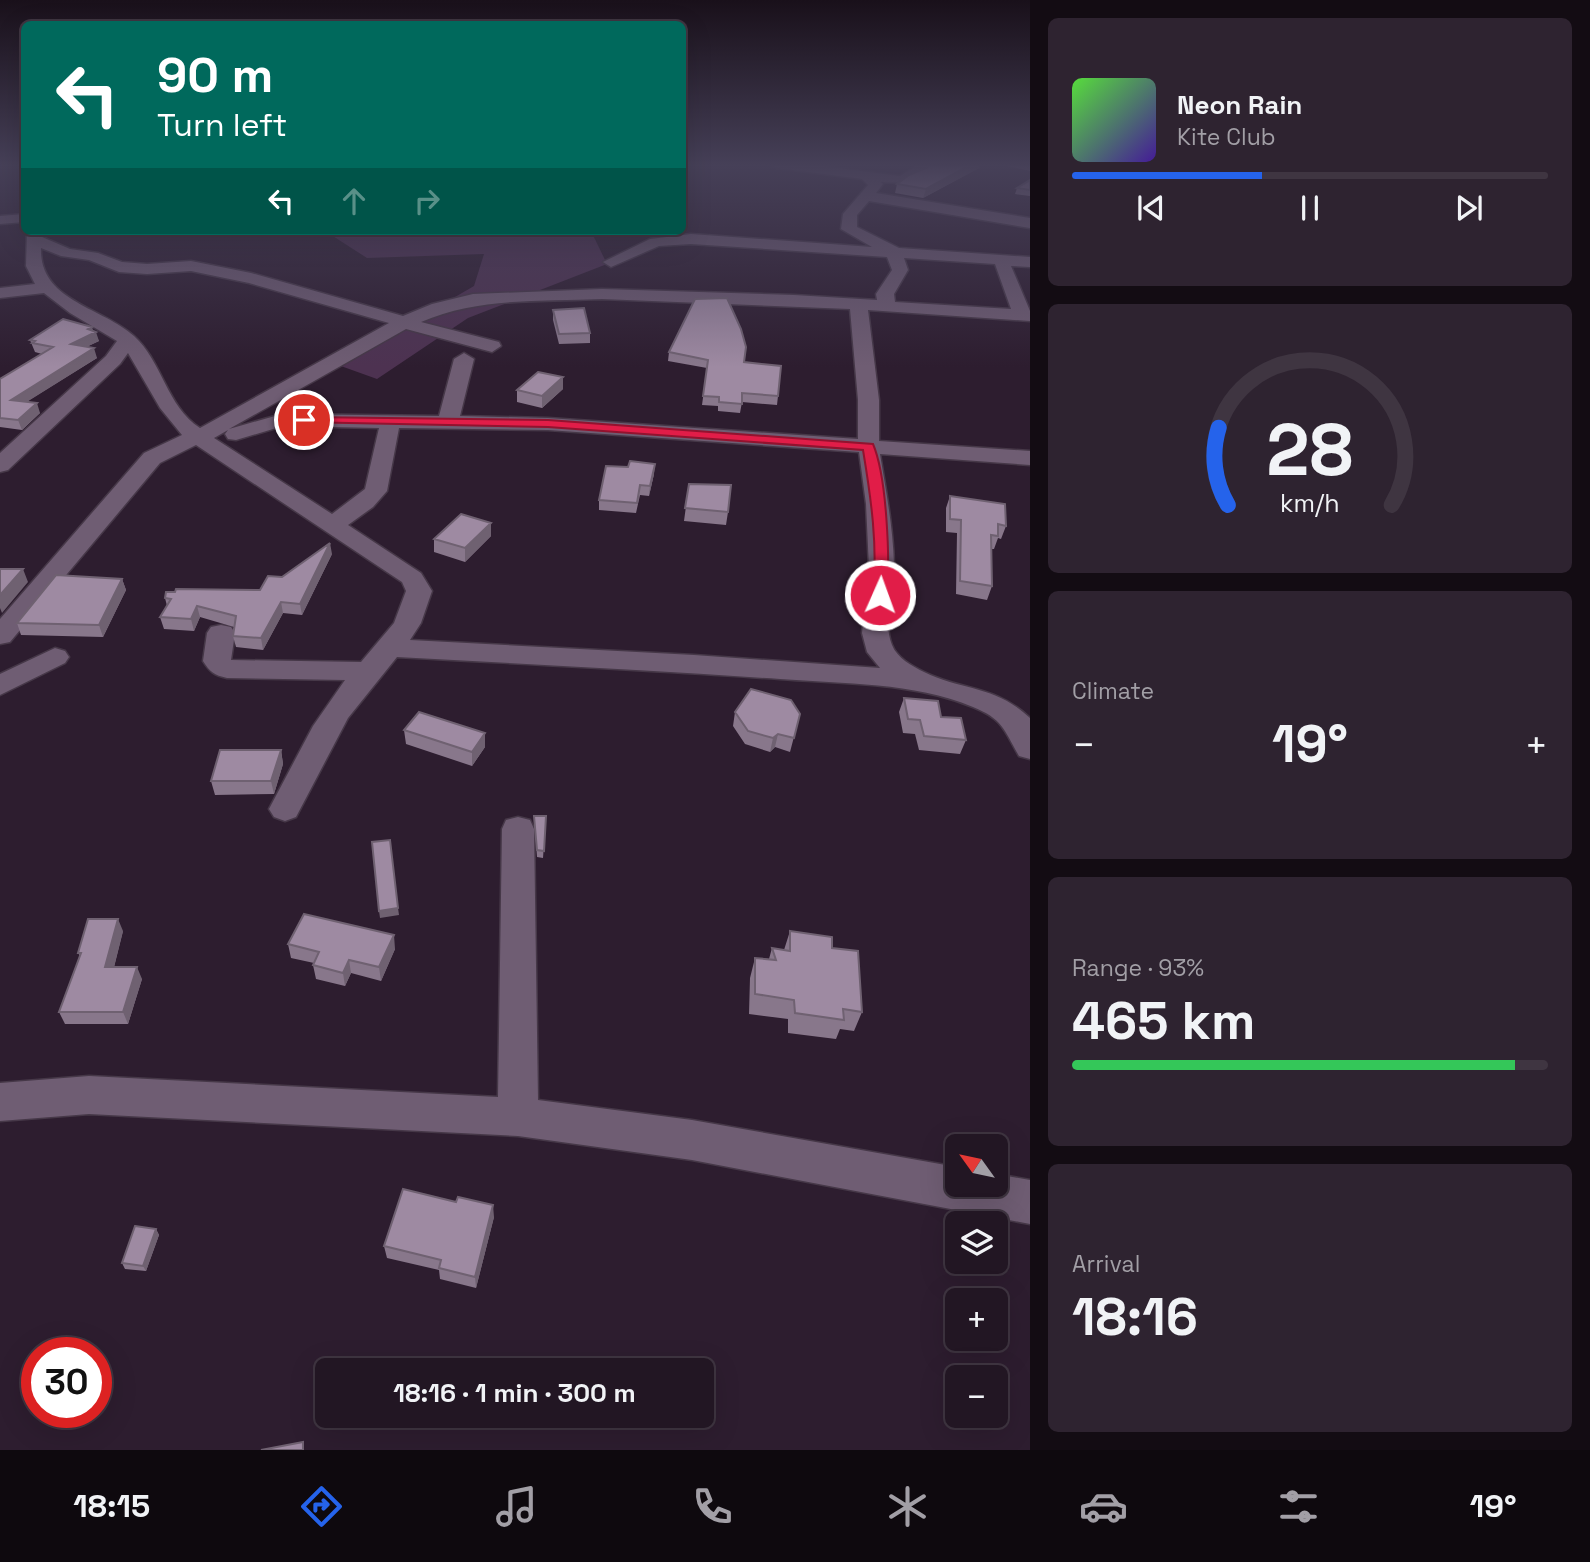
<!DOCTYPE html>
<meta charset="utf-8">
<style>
body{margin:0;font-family:"Space Grotesk",sans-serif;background:#2e2330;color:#f1f3f6;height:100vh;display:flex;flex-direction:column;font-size:26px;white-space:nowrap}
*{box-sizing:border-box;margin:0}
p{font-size:23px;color:#a29fa6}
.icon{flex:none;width:38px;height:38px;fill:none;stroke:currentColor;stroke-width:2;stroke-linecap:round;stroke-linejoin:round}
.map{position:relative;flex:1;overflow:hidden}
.details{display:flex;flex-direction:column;gap:18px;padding:18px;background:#130c13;width:560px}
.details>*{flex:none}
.banner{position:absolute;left:21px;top:21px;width:665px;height:214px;border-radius:10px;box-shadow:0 7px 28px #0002,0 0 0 2px #3f3541;background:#00695c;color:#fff;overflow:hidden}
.needle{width:46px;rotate:303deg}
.buttons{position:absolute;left:945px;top:1134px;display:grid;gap:14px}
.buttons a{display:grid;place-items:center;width:63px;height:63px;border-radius:10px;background:#221623;box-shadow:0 7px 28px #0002,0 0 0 2px #3f3541;font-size:35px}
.speed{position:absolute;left:21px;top:1337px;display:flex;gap:14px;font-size:35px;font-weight:700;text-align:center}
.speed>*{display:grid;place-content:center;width:91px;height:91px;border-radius:50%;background:#221623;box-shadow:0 7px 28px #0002,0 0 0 2px #3f3541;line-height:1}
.speed .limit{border:10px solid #d22;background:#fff;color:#111}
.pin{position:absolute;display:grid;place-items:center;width:60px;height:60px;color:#fff;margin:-30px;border:4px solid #fff;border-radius:50%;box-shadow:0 2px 7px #0007}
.me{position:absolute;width:77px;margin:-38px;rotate:2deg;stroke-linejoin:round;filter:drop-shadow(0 0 5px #0008)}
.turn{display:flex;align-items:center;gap:24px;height:147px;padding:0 21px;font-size:32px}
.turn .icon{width:91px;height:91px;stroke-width:2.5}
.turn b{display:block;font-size:49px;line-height:60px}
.lanes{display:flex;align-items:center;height:66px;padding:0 21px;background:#0003;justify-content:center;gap:35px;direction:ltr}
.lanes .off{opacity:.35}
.big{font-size:52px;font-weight:600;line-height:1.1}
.details .card{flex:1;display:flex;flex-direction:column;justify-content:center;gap:10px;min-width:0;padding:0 24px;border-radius:10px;background:#2e2330}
.details .dial{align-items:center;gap:0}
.dial svg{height:182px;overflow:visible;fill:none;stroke:#3f3541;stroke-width:7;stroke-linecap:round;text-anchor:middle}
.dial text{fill:#f1f3f6;stroke:none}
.song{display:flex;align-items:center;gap:21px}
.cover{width:84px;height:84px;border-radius:10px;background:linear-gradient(135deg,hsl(110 70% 55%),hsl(260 70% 35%))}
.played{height:7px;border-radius:4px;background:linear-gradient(90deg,#2563eb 40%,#3f3541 40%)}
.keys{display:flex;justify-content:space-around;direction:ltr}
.heat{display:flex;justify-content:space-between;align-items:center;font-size:38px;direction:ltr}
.charge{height:10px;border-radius:5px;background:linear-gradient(90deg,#34c759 93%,#3f3541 0)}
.trip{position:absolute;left:315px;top:1358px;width:399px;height:70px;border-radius:10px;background:#221623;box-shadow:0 7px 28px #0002,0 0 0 2px #3f3541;font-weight:600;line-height:70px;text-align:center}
.dock{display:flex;height:112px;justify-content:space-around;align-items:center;background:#0e090e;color:#a29fa6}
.dock .icon{width:49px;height:49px}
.dock .on{color:#2563eb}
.dock b{font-size:32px;color:#f1f3f6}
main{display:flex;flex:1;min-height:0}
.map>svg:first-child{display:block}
</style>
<main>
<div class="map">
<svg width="1030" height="1450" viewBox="0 0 1030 1450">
<rect width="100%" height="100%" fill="#2d1d2f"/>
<path fill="#4d3251" d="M 325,231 L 591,231 L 607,264 L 468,318 L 377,379 L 338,365 L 474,286 L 484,254 L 367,258 Z"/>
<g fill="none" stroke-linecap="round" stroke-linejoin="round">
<g stroke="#463848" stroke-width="3">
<path id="minor" d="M 770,164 L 807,164 L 900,176 L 919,164 L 934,164 C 919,182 903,184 881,182 L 883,184 L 876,193 L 1030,218 L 1030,228 L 869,201 L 857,215 L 857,227 L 899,248 L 1030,257 L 1030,267 L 1011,266 L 1030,311 L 1030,321 L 868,310 L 879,400 L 879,441 L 1030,451 L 1030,465 L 880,454 C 886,491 893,527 894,565 C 895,591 882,621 892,645 C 897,658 912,666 924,672 C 963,691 995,685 1030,718 L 1030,759 L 1019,756 C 1004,730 1003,719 973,707 C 913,682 844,684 780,679 C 652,670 524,664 397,657 L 348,718 L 296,817 L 285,821 L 274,817 L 269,809 L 313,726 L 345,680 L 227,678 C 214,675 210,672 203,661 L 207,633 L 211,627 L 221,625 L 231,627 L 235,633 L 231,660 L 361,662 L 394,623 L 406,591 L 402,582 L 196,445 L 160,463 L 10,642 L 0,644 L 0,619 L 144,453 L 182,435 L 160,408 L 128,353 L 120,364 L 8,470 L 0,472 L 0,453 L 106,356 L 117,341 L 70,313 L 44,293 L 0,298 L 0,288 L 35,284 L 26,266 L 27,231 L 43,231 L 42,237 L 70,249 L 98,253 L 122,262 L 147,264 L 191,261 L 251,273 L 403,316 L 432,304 L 473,294 L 602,289 L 794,295 L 877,300 L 876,294 L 892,270 L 887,257 L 691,244 L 659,246 L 611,267 L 603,262 L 650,239 L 691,234 L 872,247 L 841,229 L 843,214 L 868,185 L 862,179 L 777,168 ZM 41,248 L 61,256 L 89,260 L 119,272 L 147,274 L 191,271 L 249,283 L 389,323 L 200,428 C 167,407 162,361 134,336 C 102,307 39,301 41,248 ZM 904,258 L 995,264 L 1011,309 L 895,302 L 894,294 L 908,270 ZM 602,299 L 850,309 L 858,400 L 858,439 L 548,418 L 460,416 L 474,359 L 464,353 L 454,359 L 439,416 L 282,414 L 229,429 L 406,329 L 492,352 L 501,346 L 499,342 L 421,322 C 479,297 539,302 602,299 ZM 283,426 L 379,428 L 365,489 L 332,514 L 214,438 L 228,430 L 225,434 L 228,439 L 236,440 ZM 399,428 L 548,430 L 859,452 L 866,504 L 869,568 L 862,633 L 867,652 L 880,668 L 694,655 L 410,640 L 421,623 L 432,591 L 421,573 L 348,525 L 373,507 L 387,491 Z
M 24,214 L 24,222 L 0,224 L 0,216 Z
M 55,648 L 65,651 L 69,657 L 65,663 L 0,695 L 0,674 Z
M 518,817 L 530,820 L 534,829 L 538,1100 L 692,1120 L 957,1167 L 957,1185 L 996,1185 L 996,1174 L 1030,1180 L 1030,1224 L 692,1160 L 518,1136 L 89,1114 L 0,1121 L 0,1083 L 89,1076 L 498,1097 L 502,829 L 506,820 Z"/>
</g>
<use href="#minor" fill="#6f5d73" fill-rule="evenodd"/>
</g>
<path fill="#88778b" d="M 998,164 L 1030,164 L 1030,171 Z
M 926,168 L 979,168 L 923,198 L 895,193 L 897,184 Z
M 1030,180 L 1030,196 L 1015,194 L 1017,188 Z
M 553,310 L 590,333 L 590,343 L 559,344 L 553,320 Z
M 93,331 L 99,341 L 86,347 L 97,358 L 26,402 L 40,413 L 22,430 L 0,427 L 0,379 L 42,354 L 35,352 L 30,340 Z
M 669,352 L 744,362 L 778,396 L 777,405 L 742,402 L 740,413 L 718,411 L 718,406 L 702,405 L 707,368 L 668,361 Z
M 563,389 L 542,408 L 517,402 L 517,390 Z
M 654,474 L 649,496 L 640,495 L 636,513 L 599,510 L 599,500 Z
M 689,484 L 728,512 L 726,525 L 684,521 Z
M 950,496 L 1006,526 L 1001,539 L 998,538 L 994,549 L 991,549 L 992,586 L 987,600 L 956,594 L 957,533 L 946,532 L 946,508 Z
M 491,523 L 491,536 L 465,562 L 434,552 L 434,539 Z
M 332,554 L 302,615 L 283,613 L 263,650 L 236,647 L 233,636 L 234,627 L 200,617 L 194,631 L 164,629 L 160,617 L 167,606 L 165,598 L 260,590 L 282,577 Z
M 122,579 L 126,590 L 103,637 L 21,635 L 17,623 Z
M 904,698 L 941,717 L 966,740 L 960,754 L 919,750 L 915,734 L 903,733 L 899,712 Z
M 735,712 L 800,714 L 790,752 L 775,747 L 770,752 L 745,744 L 733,726 Z
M 404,730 L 485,747 L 472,766 L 406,744 Z
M 281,750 L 283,764 L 274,794 L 215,795 L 211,781 Z
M 534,816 L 546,816 L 543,858 L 537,857 Z
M 123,931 L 114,967 L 142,979 L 128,1024 L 65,1024 L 59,1012 L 80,956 L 78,953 Z
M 790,931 L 832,948 L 862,1012 L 854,1031 L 840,1029 L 836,1039 L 788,1033 L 788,1019 L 749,1014 L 750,978 L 755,958 L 769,959 L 772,948 L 784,950 Z
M 288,944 L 395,949 L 381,981 L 351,973 L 345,986 L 316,979 L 313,965 L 314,963 L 291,958 Z
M 494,1217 L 476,1288 L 440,1279 L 439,1270 L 387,1258 L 384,1246 Z
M 156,1229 L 159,1235 L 146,1271 L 125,1269 L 122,1263 Z"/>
<path fill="#6f6171" d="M 972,164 L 980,164 L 979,168 L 923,198 L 926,189 Z
M 92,327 L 94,333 L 96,332 L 99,341 L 74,353 L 71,344 L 88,329 Z
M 94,348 L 97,358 L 14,410 L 11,400 Z
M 563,377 L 563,389 L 542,408 L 542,396 Z
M 37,403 L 40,413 L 22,430 L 18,420 Z
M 655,464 L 654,474 L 649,496 L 650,486 Z
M 491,523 L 491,536 L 465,562 L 465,548 Z
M 330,543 L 332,554 L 302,615 L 300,604 Z
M 23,569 L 28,582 L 2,613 L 0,608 L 0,595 Z
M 122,579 L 126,590 L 103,637 L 99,625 Z
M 281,602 L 283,613 L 263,650 L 261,638 Z
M 197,606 L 200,617 L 194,631 L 191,619 Z
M 485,733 L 485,747 L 472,766 L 472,752 Z
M 778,734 L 775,747 L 770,752 L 773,738 Z
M 281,750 L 283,764 L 274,794 L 271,781 Z
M 398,908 L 399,915 L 380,918 L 379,911 Z
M 118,919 L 123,931 L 111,979 L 105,967 Z
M 394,935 L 395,949 L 381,981 L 379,967 Z
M 349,960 L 351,973 L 345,986 L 343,973 Z
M 137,967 L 142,979 L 128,1024 L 123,1012 Z
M 493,1205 L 494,1217 L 476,1288 L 475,1277 Z
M 156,1229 L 159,1235 L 146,1271 L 143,1266 Z"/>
<path fill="#9e8aa2" stroke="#6f6171" stroke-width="2" d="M 930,164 L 972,164 L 926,189 L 897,184 L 909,175 L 926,168 Z
M 1030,180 L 1030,190 L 1017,188 Z
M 727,298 L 741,329 L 746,347 L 744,362 L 781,366 L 778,396 L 742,393 L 742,404 L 719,402 L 719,397 L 703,396 L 708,360 L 669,352 L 695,299 Z
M 584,308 L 590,333 L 559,334 L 553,310 Z
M 63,319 L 92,327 L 88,329 L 96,332 L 71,344 L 94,348 L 11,400 L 37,403 L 18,420 L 0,418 L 0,379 L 53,347 L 32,343 L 35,341 L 30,340 Z
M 538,372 L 563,377 L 542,396 L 517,390 Z
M 630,461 L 655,464 L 650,486 L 640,485 L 637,503 L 599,500 L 606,466 L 628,467 Z
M 689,484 L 731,485 L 728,512 L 685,508 Z
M 950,496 L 1005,504 L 1006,526 L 998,524 L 998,536 L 991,535 L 992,586 L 960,581 L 961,520 L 950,519 Z
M 461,514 L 491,523 L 465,548 L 434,539 Z
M 330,543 L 300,604 L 281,602 L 261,638 L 233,636 L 236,616 L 197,606 L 191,619 L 160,617 L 171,599 L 165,598 L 166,592 L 175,592 L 176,589 L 260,590 L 268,576 L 282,577 Z
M 0,569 L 23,569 L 0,595 Z
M 56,575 L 122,579 L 99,625 L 17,623 Z
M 751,689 L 791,700 L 800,714 L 794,738 L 778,734 L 773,738 L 748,731 L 735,712 Z
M 904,698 L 938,701 L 941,717 L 961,718 L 966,740 L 924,736 L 920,720 L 908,719 Z
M 419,712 L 485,733 L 472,752 L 404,730 Z
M 220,750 L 281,750 L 271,781 L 211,781 Z
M 534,816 L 546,816 L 544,851 L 537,850 Z
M 390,840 L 398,908 L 379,911 L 372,842 Z
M 304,914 L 394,935 L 379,967 L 349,960 L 343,973 L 313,965 L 319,952 L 288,944 Z
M 88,919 L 118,919 L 105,967 L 137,967 L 123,1012 L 59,1012 L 81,953 L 78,953 Z
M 790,931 L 832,937 L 832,948 L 858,951 L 862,1012 L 843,1009 L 844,1020 L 795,1013 L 794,1000 L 755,994 L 755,958 L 776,960 L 772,948 L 790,951 Z
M 403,1189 L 456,1202 L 458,1197 L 493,1205 L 475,1277 L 439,1268 L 441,1260 L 384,1246 Z
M 135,1226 L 156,1229 L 143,1266 L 122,1263 Z
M 303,1442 L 303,1450 L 261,1450 Z"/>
<linearGradient id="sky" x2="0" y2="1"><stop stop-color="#19101a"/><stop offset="0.45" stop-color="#464058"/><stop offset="1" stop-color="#464058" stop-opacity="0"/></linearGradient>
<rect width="1030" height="367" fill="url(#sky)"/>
<path fill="#e11d48" stroke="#92132f" stroke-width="2" d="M 304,417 L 548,420 L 873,444 C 887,477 890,559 887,595 L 880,599 L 873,595 C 878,546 871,498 863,450 L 548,427 L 300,422 L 298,420 Z"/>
</svg>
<div class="buttons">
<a><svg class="needle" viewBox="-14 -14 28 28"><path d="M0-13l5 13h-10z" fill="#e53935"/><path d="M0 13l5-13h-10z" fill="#a29fa6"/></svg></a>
<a><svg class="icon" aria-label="layers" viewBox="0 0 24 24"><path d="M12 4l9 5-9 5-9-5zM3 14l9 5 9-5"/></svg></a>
<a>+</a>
<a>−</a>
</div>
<div class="speed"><div class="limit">30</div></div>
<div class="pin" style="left:304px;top:420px;background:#d93025"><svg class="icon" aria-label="arrive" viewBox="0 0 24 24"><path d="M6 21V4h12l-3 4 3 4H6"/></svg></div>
<svg class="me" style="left:880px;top:595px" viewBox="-20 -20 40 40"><circle r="17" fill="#e11d48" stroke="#fff" stroke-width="3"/><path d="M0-11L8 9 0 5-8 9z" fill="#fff"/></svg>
<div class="trip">18:16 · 1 min · 300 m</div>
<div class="banner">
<div class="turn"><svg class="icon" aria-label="left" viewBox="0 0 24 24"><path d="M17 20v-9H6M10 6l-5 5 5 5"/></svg><div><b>90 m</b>Turn left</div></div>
<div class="lanes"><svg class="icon" aria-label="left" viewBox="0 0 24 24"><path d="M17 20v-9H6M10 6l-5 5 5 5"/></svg><svg class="icon off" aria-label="ahead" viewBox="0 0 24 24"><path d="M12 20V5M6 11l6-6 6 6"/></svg><svg class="icon off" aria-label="right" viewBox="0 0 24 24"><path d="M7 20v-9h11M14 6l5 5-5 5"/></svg></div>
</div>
</div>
<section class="details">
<div class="card">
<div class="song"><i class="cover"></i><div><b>Neon Rain</b><p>Kite Club</p></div></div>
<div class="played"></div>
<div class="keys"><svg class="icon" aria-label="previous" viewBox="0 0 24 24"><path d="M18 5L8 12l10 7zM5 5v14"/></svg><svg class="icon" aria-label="pause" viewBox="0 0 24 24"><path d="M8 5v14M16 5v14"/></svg><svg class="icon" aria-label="next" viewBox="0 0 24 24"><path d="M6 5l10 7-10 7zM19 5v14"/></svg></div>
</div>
<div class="card dial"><svg viewBox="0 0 100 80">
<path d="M14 69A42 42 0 1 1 86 69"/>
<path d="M14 69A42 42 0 0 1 10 35" stroke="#2563eb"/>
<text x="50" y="56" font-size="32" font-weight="700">28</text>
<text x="50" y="72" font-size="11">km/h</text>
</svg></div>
<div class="card"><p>Climate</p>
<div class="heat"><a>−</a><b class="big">19°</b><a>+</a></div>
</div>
<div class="card"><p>Range · 93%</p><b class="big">465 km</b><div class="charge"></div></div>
<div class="card"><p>Arrival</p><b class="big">18:16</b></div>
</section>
</main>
<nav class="dock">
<b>18:15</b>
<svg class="icon on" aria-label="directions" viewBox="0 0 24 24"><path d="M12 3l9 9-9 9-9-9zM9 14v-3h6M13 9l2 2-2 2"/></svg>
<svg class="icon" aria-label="music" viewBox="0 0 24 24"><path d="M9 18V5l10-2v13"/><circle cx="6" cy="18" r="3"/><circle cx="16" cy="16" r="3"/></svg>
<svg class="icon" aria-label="phone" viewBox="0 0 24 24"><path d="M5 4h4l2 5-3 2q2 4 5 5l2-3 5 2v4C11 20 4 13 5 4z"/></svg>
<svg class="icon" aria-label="climate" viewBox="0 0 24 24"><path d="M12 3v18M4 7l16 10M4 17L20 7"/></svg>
<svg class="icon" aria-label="car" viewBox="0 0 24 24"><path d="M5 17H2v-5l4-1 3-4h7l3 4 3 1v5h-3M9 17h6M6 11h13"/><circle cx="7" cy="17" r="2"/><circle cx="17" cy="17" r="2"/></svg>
<svg class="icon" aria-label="filters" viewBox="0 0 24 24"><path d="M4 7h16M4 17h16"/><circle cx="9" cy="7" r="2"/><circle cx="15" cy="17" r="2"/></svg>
<b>19°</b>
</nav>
